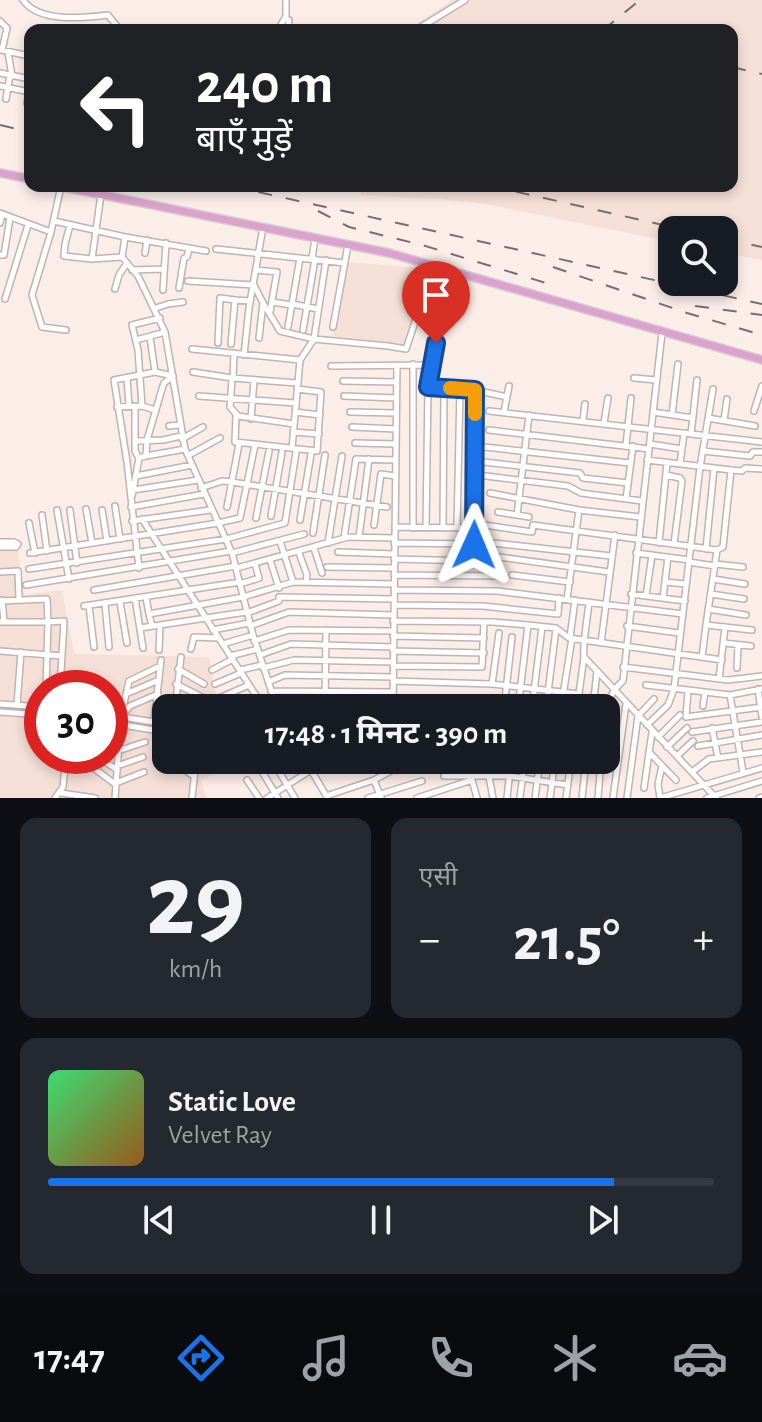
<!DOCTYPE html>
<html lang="hi">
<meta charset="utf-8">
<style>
body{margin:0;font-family:"Alegreya Sans","Noto Sans Devanagari",sans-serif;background:#242831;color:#f1f3f6;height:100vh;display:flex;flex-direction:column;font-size:30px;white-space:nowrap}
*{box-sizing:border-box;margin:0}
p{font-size:26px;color:#9ea1a6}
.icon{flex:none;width:44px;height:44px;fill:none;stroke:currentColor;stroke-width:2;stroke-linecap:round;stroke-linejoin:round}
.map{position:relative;height:798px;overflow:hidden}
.side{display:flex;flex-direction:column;gap:20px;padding:20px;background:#0d0f14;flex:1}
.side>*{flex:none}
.guide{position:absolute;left:24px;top:24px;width:714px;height:168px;border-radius:16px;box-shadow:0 4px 12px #0003;background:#202124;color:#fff;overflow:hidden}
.buttons{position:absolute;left:658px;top:216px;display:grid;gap:16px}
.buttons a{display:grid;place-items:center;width:80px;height:80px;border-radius:16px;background:#171b24;box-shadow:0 4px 12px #0003;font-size:40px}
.speed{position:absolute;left:24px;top:670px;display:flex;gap:16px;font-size:40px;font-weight:700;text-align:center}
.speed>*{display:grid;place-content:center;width:104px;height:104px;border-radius:50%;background:#171b24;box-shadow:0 4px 12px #0003;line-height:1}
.speed .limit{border:12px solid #d22;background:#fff;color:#111}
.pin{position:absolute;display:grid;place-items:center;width:68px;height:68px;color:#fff;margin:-82px -34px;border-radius:50% 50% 50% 0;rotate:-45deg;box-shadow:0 0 8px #0007}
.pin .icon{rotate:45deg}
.me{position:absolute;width:88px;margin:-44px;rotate:1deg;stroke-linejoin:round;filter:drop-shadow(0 0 6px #0008)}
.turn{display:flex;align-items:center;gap:28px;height:168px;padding:0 40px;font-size:36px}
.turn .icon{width:104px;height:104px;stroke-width:2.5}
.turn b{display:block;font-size:56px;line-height:68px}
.big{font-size:60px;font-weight:700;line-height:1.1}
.side .card{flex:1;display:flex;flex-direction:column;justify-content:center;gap:12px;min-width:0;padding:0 28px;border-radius:16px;background:#242831}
.side .dial{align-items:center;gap:0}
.dial b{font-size:104px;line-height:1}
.song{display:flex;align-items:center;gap:24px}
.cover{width:96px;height:96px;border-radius:12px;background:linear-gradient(135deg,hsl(140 70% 55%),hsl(30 70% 35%))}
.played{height:8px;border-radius:4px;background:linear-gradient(90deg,#1a73e8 85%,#363941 85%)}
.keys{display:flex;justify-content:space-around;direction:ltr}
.heat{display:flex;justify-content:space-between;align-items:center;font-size:44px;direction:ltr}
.side .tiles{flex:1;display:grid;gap:20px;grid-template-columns:1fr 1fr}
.card:last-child{grid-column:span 2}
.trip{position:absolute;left:152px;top:694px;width:468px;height:80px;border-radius:16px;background:#171b24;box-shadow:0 4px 12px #0003;font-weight:700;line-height:80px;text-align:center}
.dock{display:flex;height:128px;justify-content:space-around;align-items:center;background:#090b0e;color:#9ea1a6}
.dock .icon{width:56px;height:56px}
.dock .current{color:#1a73e8}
.dock b{font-size:36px;color:#f1f3f6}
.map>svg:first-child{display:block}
</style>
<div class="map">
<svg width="762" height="798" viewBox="0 0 762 798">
<rect width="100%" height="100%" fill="#fbede8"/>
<path fill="#f5e0d8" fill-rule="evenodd" d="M 452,0 L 762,0 L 762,260 L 724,253 L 724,230 L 672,230 L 672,242 L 486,204 L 439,199 L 361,195 L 362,186 L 732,186 L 732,30 L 408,30 Z
M 346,262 L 422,268 L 409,334 L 403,344 L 333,336 Z
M 17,544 L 24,595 L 62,590 L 74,654 L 209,657 L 218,708 L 166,708 L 166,760 L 228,760 L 229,765 L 201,781 L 207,798 L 0,798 L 0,545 ZM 42,688 L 110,688 L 110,756 L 42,756 Z"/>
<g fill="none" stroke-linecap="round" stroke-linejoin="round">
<g stroke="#c1b3af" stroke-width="8">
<path id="minor" d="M 23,0 C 39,23 83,18 108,15 L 120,30
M 0,21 L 7,28 L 2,50
M 278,30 L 286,16 L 286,0
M 288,30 L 289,20
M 416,30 L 465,0
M 1,50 L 30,56
M 8,52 L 12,76
M 0,73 L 30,79
M 0,86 L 30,92
M 6,99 L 10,75
M 27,103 L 30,84
M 61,186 L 51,232 L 32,295 L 42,327 L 66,330
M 101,194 L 92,259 L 122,257
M 0,213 L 51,232
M 54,221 L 125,237 L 206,251
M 0,223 L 2,214
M 70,225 L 65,244 L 64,256 L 92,259
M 125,237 L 122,257 L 138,276 L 165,332 L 185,449 L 232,553 L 253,635 L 277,708
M 216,249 L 345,263
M 145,253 L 147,240
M 0,255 L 4,255 L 10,218
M 312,258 L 315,239
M 132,270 L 163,269
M 256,270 L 277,272 L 270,312
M 188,281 L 254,285 L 263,303 L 259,338
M 179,288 L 184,258 L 187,257 L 189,248
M 115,289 L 119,275 L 127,263
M 163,290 L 166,243
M 5,299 L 28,225
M 272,302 L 292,305
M 263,303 L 280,331 L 314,339 L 388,346 L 406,349 L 418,313
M 292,304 L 318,309
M 156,308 L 168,304 L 183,302
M 288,327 L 300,258
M 333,327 L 348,245
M 303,330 L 315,259
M 150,337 L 155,372 L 173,376
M 136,340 L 165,332
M 218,343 L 220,298 L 235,300
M 231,344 L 235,300 L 250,301
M 192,349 L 300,360
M 244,355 L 249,308 L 263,227
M 331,366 L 430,365
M 193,372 L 232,378 L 297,383
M 127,378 L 129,406
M 232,378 L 230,407 L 238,416 L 294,424
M 233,378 L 234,353
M 634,378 L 656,380
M 343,381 L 396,382
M 475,390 L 507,397
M 199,396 L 295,403
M 344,396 L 396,398
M 135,406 L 135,451 L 139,458
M 142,406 L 138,350 L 132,325 L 160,318
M 117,407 L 142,406 L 155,410
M 489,411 L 762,442
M 754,411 L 762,386
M 295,412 L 320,415
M 350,412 L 396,413
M 504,412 L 509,386
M 653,412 L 693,418
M 236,415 L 235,442 L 317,451 L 321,392 L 297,389
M 672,415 L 678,364
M 708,418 L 755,426
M 251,419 L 254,380
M 583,420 L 585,404
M 724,420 L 727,399
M 604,423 L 608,398
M 169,426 L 179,425
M 352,427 L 396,429
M 489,430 L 649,449
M 293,432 L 319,434
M 691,434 L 697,380
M 182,439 L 203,427
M 135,441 L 163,440 L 181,436
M 355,443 L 396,444
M 650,444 L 682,449
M 626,445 L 631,398
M 484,447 L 630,463
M 292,448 L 300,360 L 314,339 L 326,260
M 703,451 L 750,456 L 753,452 L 762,452
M 189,455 L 220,438
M 146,456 L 185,449
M 647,460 L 731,470 L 742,471 L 745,468 L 762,469
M 484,462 L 580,473 L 583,478 L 628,483
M 680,464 L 684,433
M 731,470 L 723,547 L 717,550 L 706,625 L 752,630
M 666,475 L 680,478 L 682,481 L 674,544
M 136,476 L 192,465
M 486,476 L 568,486 L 581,493 L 642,501
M 201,488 L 222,481 L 232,482 L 387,507
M 133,490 L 198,480
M 490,493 L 579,510 L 640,517
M 132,496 L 139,458 L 146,456 L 147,440 L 162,389 L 164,383 L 173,376
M 626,499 L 633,446
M 115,506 L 120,539
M 131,507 L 204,494
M 227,507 L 239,444
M 86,509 L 92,543
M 57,510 L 69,579
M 70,510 L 77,563
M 102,510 L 107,541
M 498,512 L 517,515
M 42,515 L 47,551
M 271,516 L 282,452
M 529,517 L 517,515 L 529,415
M 256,518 L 269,451
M 142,519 L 264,708
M 300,520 L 311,454
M 132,521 L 210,510
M 29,523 L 35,553
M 374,525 L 381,474 L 395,476
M 484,525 L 532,532 L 533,525 L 717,550
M 395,527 L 474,528
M 413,528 L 413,364
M 426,528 L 428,387
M 443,528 L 444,388
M 457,528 L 460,388
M 313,533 L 325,455
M 359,537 L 369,459
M 344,538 L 356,459 L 395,460
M 280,541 L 293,582
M 475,541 L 611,556
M 0,542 L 14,542 L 18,544
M 328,543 L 342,456
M 394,543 L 475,544 L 475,390 L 428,387 L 441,322 L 418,313 L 424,263
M 659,543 L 667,463
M 0,547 L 16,547 L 18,544
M 314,548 L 322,573
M 706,549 L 714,468
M 338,552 L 394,554
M 30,553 L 218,523 L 240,518 L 255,445
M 232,553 L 304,534
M 299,553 L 307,575 L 306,582
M 636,553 L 689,560
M 485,555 L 609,572
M 394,559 L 472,561
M 270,560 L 279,588
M 689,562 L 715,566
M 715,564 L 743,567
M 327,567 L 394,568
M 139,568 L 127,462 L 114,380 L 155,372
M 237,568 L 348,537 L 394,538
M 29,569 L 226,539 L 285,523 L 296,452
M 0,572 L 18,571 L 19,599
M 394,575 L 501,576
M 512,575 L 570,582
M 713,579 L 745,584
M 665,582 L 686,584
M 240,584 L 259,578 L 255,564
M 26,585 L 231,551
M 94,590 L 236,566
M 394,590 L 497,591 L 683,614
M 631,594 L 685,601
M 711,594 L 744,599
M 646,596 L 652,555
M 146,597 L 149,614
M 135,598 L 143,648
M 663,598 L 668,557
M 567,599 L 579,510
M 2,600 L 4,622
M 0,601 L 47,599 L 48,622 L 0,622
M 120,602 L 127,643
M 589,602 C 588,615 582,647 584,657 L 716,798
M 105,604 L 109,647
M 394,605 L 483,606 L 558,614 L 559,598
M 84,606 L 240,582
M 89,606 L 94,647
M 708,609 L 746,615
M 247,613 L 279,601 L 279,597 L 394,599
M 393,621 L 493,622 L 528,625 L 556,628 L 569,638 L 722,660
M 152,626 L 149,614 L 243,597 L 293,582 L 394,584
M 250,626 L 289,612 L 393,615
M 627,626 L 679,633
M 140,628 L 246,612
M 213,630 L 249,623
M 393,636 L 484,638
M 570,637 L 575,600
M 254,641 L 289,630 L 393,631
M 601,643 L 615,535
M 724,643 L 751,646
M 223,644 L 253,635
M 191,649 L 194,637 L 218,638
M 159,650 L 160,626
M 0,651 L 62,656
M 393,651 L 484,653
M 260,655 L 291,644 L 393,647
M 230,656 L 258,649
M 702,657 L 706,625
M 393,666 L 482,667 L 484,622
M 623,667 L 728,680 L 762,676
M 263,668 L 294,660 L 393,662
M 737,668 L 738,645
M 178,669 L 204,684
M 212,670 L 233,659
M 240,670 L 262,665
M 719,679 L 725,627
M 393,681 L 492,684 L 579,694
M 268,682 L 285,675 L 393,677
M 176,684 L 202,697
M 215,684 L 241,673
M 492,684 L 499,633
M 646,685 L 730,695
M 46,688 L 48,622 L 64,621 L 60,688
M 758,689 L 762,717
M 271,691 L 393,692
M 688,691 L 686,717 L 762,707
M 128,693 L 159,680
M 176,698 L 191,708
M 393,698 L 495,700
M 217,699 L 249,685
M 0,704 L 42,707
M 17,705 L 21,652
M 703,706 L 705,692
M 276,707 L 383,708
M 325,707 L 326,630
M 175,708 L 181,657
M 393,708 L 397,366
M 504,708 L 512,637
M 518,708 L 528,625
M 532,708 L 542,627
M 546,708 L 556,629
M 561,708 L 572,638
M 577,708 L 584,657
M 593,708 L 597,671
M 0,712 L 42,715
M 110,715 L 166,724
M 122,716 L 130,706 L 158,694
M 606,720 C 608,704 610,691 623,681 L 662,333
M 154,722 L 161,660
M 110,723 L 166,732
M 647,725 L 668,705 L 674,689 L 700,467 L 713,389
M 712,728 L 718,758
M 692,732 L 762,722
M 658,737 L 680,715
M 698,746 L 762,735
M 667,747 L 687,728
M 118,751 L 145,742
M 649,752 L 676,780
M 96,756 L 116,769
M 677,756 L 693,741
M 83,760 L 115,784
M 255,760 L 278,798
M 272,760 L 295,798
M 298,760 L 306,772
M 305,760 L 327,797
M 423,760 L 511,762
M 170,761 L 194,776
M 117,766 L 143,757
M 692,772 L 709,759 L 762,752
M 743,772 L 730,695 L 762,689
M 444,776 L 509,776 L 568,785
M 489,777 L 493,798
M 247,780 L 259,798
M 374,780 L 381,798
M 472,780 L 477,798
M 116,783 L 144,772
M 644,788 L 652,732
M 61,793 L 95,798
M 326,796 L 374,780 L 391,771 L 392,760
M 520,797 L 525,760
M 55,798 L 63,787 L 66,756
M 115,798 L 121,717 L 129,681 L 160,666
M 192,798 L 196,760
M 267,798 L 311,770 L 417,768
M 368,798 L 422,781
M 417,798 L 472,780
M 507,798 L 511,761
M 535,798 L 540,760
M 550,798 L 555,760
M 566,798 L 571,760
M 582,798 L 586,760
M 598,798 L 601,760
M 613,798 L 626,704
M 627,798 L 638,716 L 654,699
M 660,798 L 762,768
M 660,798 L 658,784 L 662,766
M 707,798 L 762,781
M 759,798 L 762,797"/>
</g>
<g stroke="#d1d0cf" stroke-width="10">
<path id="major" d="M 0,173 L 30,179
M 59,186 L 389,253 L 762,360"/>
</g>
<use href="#minor" stroke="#fff" stroke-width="5"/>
<use href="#major" stroke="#dca1ce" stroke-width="7"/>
<path stroke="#776f6c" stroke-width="2" stroke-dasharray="14 14" stroke-linecap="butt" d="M 603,30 L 640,0
M 732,67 L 762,74
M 0,125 L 30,132
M 231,186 L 762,304
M 460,186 L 513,191 L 685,230
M 340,188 L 372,186
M 318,211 L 349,227 L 422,245 L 556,286
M 724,239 L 762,247
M 553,267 L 687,313 L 762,335
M 695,306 L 762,315"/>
</g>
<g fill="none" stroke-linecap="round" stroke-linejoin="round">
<g stroke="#114b97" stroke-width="20">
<path id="route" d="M 436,343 L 428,387 L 475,390 L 474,545"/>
</g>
<use href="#route" stroke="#1a73e8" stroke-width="14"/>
<path stroke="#f59e0b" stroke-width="14" d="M 450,388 L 475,390 L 475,414"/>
</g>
</svg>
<div class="buttons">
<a><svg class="icon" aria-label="search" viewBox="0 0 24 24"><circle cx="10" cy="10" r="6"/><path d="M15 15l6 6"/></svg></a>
</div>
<div class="speed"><div class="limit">30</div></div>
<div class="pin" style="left:436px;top:343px;background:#d93025"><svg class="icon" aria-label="arrive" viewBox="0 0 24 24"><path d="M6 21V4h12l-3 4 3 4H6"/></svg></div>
<svg class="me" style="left:474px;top:545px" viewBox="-20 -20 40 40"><path d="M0-17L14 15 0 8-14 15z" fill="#1a73e8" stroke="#fff" stroke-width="4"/></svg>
<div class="trip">17:48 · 1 मिनट · 390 m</div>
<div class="guide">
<div class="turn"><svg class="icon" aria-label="left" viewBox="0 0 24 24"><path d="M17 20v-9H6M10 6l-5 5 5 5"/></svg><div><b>240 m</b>बाएँ मुड़ें</div></div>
</div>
</div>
<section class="side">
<div class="tiles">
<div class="card dial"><b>29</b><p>km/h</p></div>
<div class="card"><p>एसी</p>
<div class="heat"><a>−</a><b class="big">21.5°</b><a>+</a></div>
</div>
<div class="card">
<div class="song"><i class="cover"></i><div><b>Static Love</b><p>Velvet Ray</p></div></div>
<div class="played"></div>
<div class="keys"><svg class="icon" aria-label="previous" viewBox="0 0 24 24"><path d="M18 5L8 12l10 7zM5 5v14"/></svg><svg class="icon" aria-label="pause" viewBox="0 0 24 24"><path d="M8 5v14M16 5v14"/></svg><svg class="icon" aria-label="next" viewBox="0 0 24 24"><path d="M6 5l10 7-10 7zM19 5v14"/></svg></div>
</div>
</div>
</section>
<nav class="dock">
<b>17:47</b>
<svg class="icon current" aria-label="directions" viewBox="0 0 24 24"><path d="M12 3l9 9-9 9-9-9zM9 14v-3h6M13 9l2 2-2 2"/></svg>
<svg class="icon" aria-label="music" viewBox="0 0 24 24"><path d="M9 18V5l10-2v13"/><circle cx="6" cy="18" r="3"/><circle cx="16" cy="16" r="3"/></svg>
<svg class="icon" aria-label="phone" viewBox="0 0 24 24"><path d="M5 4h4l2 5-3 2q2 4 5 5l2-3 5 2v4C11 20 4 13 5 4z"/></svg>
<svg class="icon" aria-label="climate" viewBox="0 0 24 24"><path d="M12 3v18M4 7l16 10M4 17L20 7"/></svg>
<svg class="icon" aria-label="car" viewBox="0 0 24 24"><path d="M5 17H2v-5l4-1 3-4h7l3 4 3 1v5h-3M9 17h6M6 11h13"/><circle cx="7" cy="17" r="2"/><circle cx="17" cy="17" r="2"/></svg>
</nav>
